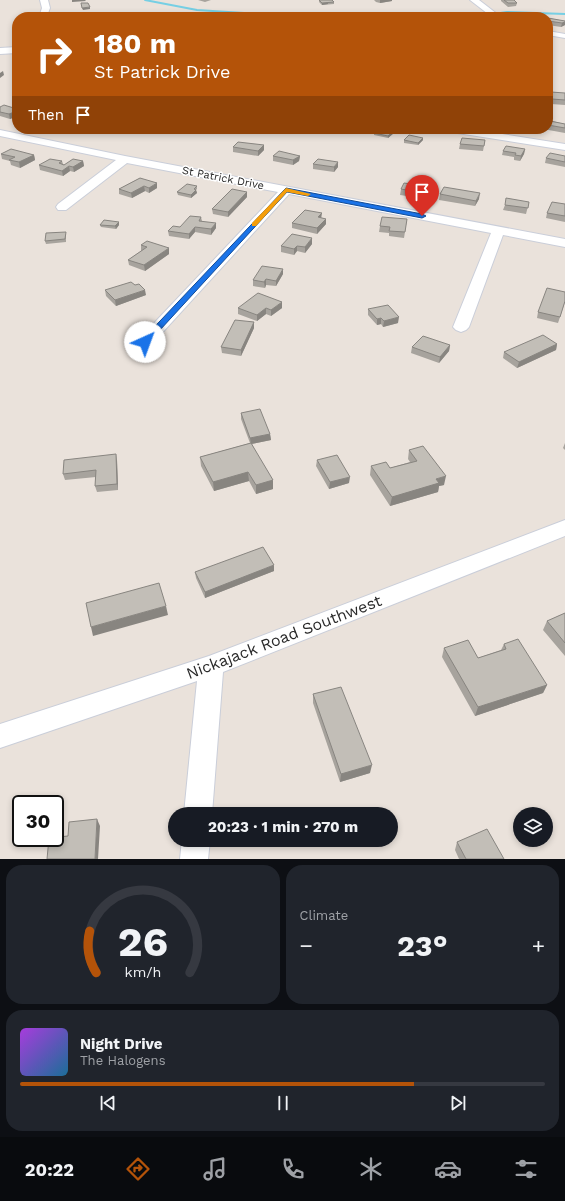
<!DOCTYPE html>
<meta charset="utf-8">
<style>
body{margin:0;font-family:"Work Sans",sans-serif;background:#20242c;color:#f1f3f6;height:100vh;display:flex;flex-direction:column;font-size:15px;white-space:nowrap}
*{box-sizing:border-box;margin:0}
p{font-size:13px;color:#9ea1a6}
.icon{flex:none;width:22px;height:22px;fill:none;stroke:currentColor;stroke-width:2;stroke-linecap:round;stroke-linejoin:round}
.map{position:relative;height:859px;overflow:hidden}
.drawer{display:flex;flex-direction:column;gap:6px;padding:6px;background:#0d0f14;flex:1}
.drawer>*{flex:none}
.banner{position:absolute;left:12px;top:12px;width:541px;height:122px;border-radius:16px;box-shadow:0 2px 6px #0003;background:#b45309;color:#fff;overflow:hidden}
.buttons{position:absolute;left:513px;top:807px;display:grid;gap:8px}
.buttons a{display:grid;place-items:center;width:40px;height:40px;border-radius:50%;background:#171b24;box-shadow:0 2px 6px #0003;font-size:20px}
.speed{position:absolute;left:12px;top:795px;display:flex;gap:8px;font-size:20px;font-weight:700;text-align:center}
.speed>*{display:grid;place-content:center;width:52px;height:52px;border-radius:50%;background:#171b24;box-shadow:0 2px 6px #0003;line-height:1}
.speed .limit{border:2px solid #111;border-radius:6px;background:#fff;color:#111}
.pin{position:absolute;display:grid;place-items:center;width:34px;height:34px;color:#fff;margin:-41px -17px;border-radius:50% 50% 50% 0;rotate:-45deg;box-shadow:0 0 4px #0007}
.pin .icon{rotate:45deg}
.me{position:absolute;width:44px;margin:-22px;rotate:43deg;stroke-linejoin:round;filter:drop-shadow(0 0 3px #0008)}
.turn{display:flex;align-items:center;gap:14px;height:84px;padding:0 16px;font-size:18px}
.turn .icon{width:52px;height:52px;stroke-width:2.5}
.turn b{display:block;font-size:28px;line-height:34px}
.then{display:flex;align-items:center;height:38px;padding:0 16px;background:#0003;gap:8px;font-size:15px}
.big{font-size:30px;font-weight:700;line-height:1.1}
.drawer .widget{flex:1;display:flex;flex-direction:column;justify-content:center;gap:6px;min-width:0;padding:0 14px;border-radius:16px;background:#20242c}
.drawer .dial{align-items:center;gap:0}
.dial svg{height:104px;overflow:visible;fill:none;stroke:#363941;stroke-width:7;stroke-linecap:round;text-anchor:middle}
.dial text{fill:#f1f3f6;stroke:none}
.song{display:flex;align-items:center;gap:12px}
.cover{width:48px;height:48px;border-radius:6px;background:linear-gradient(135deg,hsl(280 70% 55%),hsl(200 70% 35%))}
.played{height:4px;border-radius:2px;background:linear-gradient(90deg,#b45309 75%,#363941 75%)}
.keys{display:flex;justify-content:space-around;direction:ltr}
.heat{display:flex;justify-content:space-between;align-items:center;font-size:22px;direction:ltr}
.drawer .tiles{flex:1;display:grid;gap:6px;grid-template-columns:1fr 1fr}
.widget:last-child{grid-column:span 2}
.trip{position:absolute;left:168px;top:807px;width:230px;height:40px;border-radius:20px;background:#171b24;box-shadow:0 2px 6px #0003;font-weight:700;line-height:40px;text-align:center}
.tabs{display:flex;height:64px;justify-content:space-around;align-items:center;background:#090b0e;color:#9ea1a6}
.tabs .icon{width:28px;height:28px}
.tabs .selected{color:#b45309}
.tabs b{font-size:18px;color:#f1f3f6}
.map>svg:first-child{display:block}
</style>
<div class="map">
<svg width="565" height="859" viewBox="0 0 565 859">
<rect width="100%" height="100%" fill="#eae2db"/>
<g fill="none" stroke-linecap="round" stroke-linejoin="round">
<path stroke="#76cfe4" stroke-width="2" d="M 145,0 L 197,10 L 306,17
M 473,17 L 507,12 L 565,14"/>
<g stroke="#caced9" stroke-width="2">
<path id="minor" d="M 40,0 L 48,0 L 50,8 L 47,16 L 41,16 L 40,14 L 42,8 Z
M 470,0 L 479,0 L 501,17 L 492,17 Z
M 548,31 L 565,34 L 565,38 L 548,35 Z
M 17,47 L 17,53 L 0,54 L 0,48 Z
M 446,129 L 471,129 L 565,144 L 565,150 L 451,132 Z
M 0,130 L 125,156 L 565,239 L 565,247 L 503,235 L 469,327 L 466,330 L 461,332 L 456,330 L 453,327 L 491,233 L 289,194 L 151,345 L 145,347 L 139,345 L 137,342 L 139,339 L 278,192 L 127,163 L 66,210 L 58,210 L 56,207 L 58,204 L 116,160 L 0,136 Z
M 565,520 L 565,536 L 223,672 L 212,814 L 184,814 L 197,681 L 0,748 L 0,724 L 209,656 Z
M 182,840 L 210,840 L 208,859 L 180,859 Z"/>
</g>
<use href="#minor" fill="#fff" fill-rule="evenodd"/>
</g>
<path fill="#a7a39d" d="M 198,0 L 211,0 L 205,2 Z
M 319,0 L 334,2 L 334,4 L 322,5 L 319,2 Z
M 374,0 L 392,0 L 392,1 L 380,3 L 376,2 Z
M 501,0 L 514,0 L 517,3 L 516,6 L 508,7 L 501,1 Z
M 548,18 L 565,21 L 565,25 L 561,27 L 548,25 Z
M 551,92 L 565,94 L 565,105 L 551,104 L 550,97 Z
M 0,107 L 17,109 L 17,116 L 10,119 L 0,116 Z
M 548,117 L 552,121 L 565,124 L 565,133 L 543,129 L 548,129 Z
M 329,129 L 356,129 L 353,132 Z
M 395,130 L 394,133 L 388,138 L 374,135 L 374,133 Z
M 423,138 L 423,140 L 418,145 L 404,143 L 404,140 Z
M 485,140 L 483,151 L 459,149 L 460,144 Z
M 233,147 L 264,150 L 258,156 L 233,152 Z
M 525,149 L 524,154 L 520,161 L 514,160 L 514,157 L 502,155 L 503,151 Z
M 1,154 L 34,155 L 35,160 L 20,168 L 11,165 L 10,161 L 2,159 Z
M 273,156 L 300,156 L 299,161 L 293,165 L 273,161 Z
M 565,156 L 565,167 L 545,163 L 546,158 Z
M 62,161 L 63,164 L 64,165 L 83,161 L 84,166 L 74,172 L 70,171 L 63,176 L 40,170 L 39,165 Z
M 313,164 L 338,167 L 334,172 L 313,169 Z
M 140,178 L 157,188 L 149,193 L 145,191 L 132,198 L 119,194 L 119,189 Z
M 197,186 L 197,189 L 196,190 L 197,193 L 191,198 L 178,195 L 177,192 Z
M 401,189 L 431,192 L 427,199 L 400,195 Z
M 247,192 L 247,197 L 228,217 L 213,214 L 212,209 Z
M 440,194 L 479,199 L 475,206 L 439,200 Z
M 529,202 L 526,214 L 503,210 L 505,205 Z
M 565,204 L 565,222 L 546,218 L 547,213 Z
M 201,217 L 202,221 L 216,228 L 211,235 L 195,232 L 189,239 L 169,236 L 168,231 L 180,227 Z
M 321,218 L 326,219 L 326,224 L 317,234 L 292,228 L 292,223 Z
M 407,219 L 404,238 L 389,236 L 389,233 L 379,232 L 380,226 Z
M 119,222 L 119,225 L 116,229 L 101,227 L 100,225 Z
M 66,234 L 66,242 L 46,244 L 45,241 Z
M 312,244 L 305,253 L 297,251 L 294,255 L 281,252 L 281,246 Z
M 141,245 L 169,254 L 145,271 L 129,265 L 128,260 L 141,251 Z
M 283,274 L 276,286 L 266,285 L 265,288 L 253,286 L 253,280 Z
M 105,290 L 146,295 L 116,306 L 106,296 Z
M 565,302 L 558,323 L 537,318 L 538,312 Z
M 238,308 L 282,308 L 271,316 L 266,314 L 257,321 L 238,314 Z
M 368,309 L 398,323 L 383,327 L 381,324 L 377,325 L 368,315 Z
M 254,322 L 254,328 L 241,356 L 222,353 L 221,347 Z
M 557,344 L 556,350 L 517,368 L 503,358 L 504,352 Z
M 450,345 L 449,351 L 439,363 L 411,353 L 412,347 Z
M 241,413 L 270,434 L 271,440 L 252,444 L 273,489 L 256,494 L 249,481 L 214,491 L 201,466 L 200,457 L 250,443 L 241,419 Z
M 565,443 L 565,450 L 563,448 Z
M 409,450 L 444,485 L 439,486 L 438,492 L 390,506 L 370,475 L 371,466 L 390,468 L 410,462 L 408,459 Z
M 117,460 L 118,490 L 97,492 L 95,486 L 96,477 L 65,480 L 63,474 Z
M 317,460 L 349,483 L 329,489 L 316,466 Z
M 274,571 L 205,598 L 196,578 L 195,572 Z
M 565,613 L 565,656 L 543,630 L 547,621 Z
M 504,644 L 547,685 L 543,693 L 475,716 L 442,657 L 444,648 L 478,658 L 501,650 Z
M 313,694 L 370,773 L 340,782 L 313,703 Z
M 457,842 L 504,859 L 459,859 L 455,850 Z"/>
<path fill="#888580" d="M 72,0 L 85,0 L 86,1 L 72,2 Z
M 380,0 L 392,0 L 392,1 L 380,3 Z
M 328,2 L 328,4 L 322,5 L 322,3 Z
M 90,7 L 90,9 L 83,10 L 82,8 Z
M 565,22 L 565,25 L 561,27 L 562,23 Z
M 3,71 L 4,75 L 0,78 L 0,73 Z
M 17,111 L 17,116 L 10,119 L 9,114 Z
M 395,130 L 394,133 L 388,138 L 388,136 Z
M 423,138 L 423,140 L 418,145 L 418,143 Z
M 264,145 L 264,150 L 258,156 L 258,151 Z
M 525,149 L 524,154 L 520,161 L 521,156 Z
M 34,155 L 35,160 L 20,168 L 19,162 Z
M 300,156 L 299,161 L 293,165 L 293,160 Z
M 83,161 L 84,166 L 74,172 L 73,167 Z
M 338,162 L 338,167 L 334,172 L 334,167 Z
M 69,166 L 70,171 L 63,176 L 62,171 Z
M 157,183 L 157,188 L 149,193 L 149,188 Z
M 144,186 L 145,191 L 132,198 L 131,193 Z
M 431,187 L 431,192 L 427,199 L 428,194 Z
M 196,190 L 197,193 L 191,198 L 191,195 Z
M 247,192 L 247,197 L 228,217 L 228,212 Z
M 480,193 L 479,199 L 475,206 L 476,201 Z
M 322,213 L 321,219 L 318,217 Z
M 326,219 L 326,224 L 317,234 L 317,228 Z
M 119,222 L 119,225 L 116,229 L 115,226 Z
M 216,223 L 216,228 L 211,235 L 211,229 Z
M 195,227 L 195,232 L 189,239 L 189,234 Z
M 312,238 L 312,244 L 305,253 L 305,247 Z
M 297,246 L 297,251 L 294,255 L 294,249 Z
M 169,248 L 169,254 L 145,271 L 144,265 Z
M 283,269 L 283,274 L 276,286 L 276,281 Z
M 266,279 L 266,285 L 265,288 L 264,282 Z
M 145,290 L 146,295 L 116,306 L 115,300 Z
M 282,302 L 282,308 L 271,316 L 271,310 Z
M 266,308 L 266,314 L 257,321 L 257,315 Z
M 399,317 L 398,323 L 383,327 L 384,321 Z
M 381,318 L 381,324 L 377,325 L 377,319 Z
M 254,322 L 254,328 L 241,356 L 241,350 Z
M 557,344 L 556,350 L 517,368 L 519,362 Z
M 450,345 L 449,351 L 439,363 L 440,357 Z
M 270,434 L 271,440 L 251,444 L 250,438 Z
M 116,454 L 117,460 L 118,490 L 117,484 Z
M 248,472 L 249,481 L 214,491 L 213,482 Z
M 446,476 L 444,485 L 439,486 L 438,492 L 390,506 L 392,497 L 436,479 Z
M 350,477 L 349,483 L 329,489 L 330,482 Z
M 273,480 L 273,489 L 256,494 L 256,485 Z
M 274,565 L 274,571 L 205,598 L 205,592 Z
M 166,606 L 168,615 L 93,636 L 91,627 Z
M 547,685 L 543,693 L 475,716 L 478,707 Z
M 372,765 L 370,773 L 340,782 L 341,774 Z
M 97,819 L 100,826 L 98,859 L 95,859 Z"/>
<path fill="#c2beb7" stroke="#888580" d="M 319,0 L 332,0 L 334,2 L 322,3 Z
M 504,0 L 514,0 L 517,3 L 508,3 Z
M 81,3 L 88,3 L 90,7 L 82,8 Z
M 548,18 L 565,21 L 565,22 L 562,23 L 548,21 Z
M 551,92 L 565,93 L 565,100 L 552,99 Z
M 4,105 L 17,109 L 17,111 L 9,114 L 0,112 L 0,107 Z
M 548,117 L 553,118 L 550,121 L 565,124 L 565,128 L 548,125 Z
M 378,129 L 389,129 L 395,130 L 388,136 L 374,133 Z
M 409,135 L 423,138 L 418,143 L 404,140 Z
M 462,138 L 485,140 L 484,146 L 460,144 Z
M 238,142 L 264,145 L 258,151 L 233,147 Z
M 506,146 L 525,149 L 521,156 L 515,155 L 516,153 L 503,151 Z
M 11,149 L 34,155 L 19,162 L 9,160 L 15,157 L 1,154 Z
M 279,151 L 300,156 L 293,160 L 273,156 Z
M 550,153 L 565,156 L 565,162 L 546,158 Z
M 50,159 L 62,161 L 59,163 L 64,165 L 73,159 L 83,161 L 73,167 L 69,166 L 62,171 L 39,165 Z
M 318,159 L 338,162 L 334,167 L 313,164 Z
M 140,178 L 157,183 L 149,188 L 144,186 L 131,193 L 119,189 Z
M 404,183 L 431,187 L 428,194 L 401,189 Z
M 187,184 L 197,186 L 194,189 L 196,190 L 191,195 L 177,192 Z
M 444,187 L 480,193 L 476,201 L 440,194 Z
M 232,189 L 247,192 L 228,212 L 212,209 Z
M 506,198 L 529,202 L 528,208 L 505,205 Z
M 552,202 L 565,204 L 565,216 L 547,213 Z
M 305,210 L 322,213 L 318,217 L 326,219 L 317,228 L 292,223 Z
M 190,216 L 201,217 L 199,221 L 216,223 L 211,229 L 195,227 L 189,234 L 168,231 L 173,226 L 180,227 Z
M 382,217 L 407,219 L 405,232 L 389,231 L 390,227 L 380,226 Z
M 104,220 L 119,222 L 115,226 L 100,225 Z
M 66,232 L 65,239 L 45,241 L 46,233 Z
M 292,234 L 312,238 L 305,247 L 297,246 L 294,249 L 281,246 Z
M 147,241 L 169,248 L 144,265 L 128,260 L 147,247 L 141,245 Z
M 262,266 L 283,269 L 276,281 L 266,279 L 264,282 L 253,280 Z
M 131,282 L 135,285 L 139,284 L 145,290 L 115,300 L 105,290 Z
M 547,288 L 565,292 L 565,301 L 560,317 L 538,312 Z
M 258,293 L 282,302 L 271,310 L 266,308 L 257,315 L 238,308 Z
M 388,305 L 399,317 L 384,321 L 381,318 L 377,319 L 368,309 Z
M 235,320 L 254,322 L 241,350 L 221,347 Z
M 543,335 L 557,344 L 519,362 L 504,352 Z
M 423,336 L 450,345 L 440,357 L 412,347 Z
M 260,409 L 270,434 L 250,438 L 241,413 Z
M 251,443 L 273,480 L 256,485 L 248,472 L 213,482 L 200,457 Z
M 423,446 L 446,476 L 436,479 L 439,483 L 392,497 L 371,466 L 386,462 L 390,468 L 417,461 L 409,450 Z
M 116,454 L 117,484 L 95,486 L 96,470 L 63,474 L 64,460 Z
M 337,455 L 350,477 L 330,482 L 317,460 Z
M 263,547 L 274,565 L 205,592 L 195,572 Z
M 159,583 L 166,606 L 91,627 L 86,603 Z
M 565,613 L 565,643 L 547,621 Z
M 518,639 L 547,685 L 478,707 L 444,648 L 468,640 L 478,658 L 506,649 L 504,644 Z
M 341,687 L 372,765 L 341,774 L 313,694 Z
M 97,819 L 95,859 L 47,859 L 49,838 L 68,836 L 69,822 Z
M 487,829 L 504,859 L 466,859 L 457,842 Z"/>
<path fill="#1a73e8" stroke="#114b97" d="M 286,188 L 422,214 L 426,216 L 422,218 L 287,192 L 148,343 L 142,343 L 142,340 Z"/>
<path fill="#f59e0b" d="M 286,188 L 311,194 L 308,196 L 287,192 L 256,226 L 252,226 L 252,223 Z"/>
<g text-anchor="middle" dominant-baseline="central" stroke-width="3" stroke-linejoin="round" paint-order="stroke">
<g font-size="11" fill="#292929" stroke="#fff">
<text transform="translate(223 178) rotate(11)">St Patrick Drive</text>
</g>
<g font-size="16" fill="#292929" stroke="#fff">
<text transform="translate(284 637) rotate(-21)">Nickajack Road Southwest</text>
</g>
</g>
</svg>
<div class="buttons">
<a><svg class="icon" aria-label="layers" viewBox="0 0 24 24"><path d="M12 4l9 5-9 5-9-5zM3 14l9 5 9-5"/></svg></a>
</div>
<div class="speed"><div class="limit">30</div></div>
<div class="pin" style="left:422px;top:216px;background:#d93025"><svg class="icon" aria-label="arrive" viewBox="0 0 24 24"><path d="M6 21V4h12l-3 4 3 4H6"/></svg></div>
<svg class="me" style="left:145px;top:342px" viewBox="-20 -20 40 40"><circle r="19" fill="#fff"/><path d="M0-13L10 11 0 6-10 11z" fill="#1a73e8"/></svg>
<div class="trip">20:23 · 1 min · 270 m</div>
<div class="banner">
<div class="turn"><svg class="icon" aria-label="right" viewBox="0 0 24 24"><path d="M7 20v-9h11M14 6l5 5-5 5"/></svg><div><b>180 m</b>St Patrick Drive</div></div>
<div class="then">Then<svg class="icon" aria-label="arrive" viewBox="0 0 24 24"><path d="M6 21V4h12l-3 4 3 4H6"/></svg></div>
</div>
</div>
<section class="drawer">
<div class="tiles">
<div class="widget dial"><svg viewBox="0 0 100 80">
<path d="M14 69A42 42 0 1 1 86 69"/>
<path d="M14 69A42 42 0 0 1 9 37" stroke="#b45309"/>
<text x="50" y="56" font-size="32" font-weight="700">26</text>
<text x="50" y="72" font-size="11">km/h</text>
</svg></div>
<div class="widget"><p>Climate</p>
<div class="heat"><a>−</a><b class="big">23°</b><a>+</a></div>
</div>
<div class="widget">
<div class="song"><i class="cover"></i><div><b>Night Drive</b><p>The Halogens</p></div></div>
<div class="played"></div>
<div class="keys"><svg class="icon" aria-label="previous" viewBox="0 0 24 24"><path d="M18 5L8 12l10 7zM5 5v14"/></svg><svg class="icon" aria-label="pause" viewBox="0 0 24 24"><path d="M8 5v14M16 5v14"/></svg><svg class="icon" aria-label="next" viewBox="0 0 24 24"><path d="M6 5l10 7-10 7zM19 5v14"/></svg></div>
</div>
</div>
</section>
<nav class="tabs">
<b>20:22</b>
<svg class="icon selected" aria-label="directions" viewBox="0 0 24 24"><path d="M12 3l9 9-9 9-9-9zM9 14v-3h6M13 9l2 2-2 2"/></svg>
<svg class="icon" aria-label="music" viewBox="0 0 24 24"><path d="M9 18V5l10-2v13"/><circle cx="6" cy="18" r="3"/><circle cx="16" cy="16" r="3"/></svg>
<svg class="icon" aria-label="phone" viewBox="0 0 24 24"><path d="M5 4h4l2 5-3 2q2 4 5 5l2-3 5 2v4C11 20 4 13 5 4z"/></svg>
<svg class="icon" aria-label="climate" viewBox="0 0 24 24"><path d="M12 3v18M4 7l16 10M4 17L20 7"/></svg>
<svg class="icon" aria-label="car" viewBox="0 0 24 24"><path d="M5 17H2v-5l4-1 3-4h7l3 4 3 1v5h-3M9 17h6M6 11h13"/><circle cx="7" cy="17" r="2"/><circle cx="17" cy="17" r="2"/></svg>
<svg class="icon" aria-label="filters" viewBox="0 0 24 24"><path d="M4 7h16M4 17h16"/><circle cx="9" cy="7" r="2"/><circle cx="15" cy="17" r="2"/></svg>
</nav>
